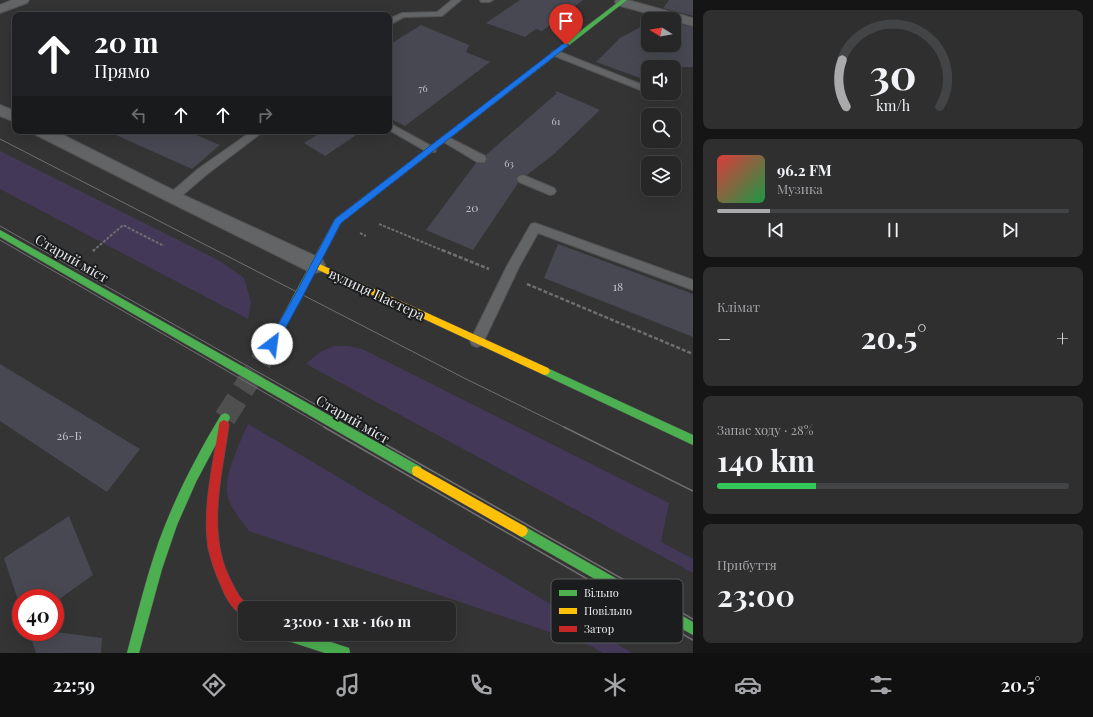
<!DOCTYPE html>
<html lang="uk">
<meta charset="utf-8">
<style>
body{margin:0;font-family:"Playfair Display",serif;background:#2f2f30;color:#f1f3f6;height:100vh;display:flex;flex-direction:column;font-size:15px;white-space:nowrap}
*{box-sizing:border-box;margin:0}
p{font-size:13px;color:#a4a5a8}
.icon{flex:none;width:22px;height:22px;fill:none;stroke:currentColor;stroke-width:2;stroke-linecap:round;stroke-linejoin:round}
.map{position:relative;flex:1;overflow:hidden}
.details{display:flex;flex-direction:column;gap:10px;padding:10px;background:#151516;width:400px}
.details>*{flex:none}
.top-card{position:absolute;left:12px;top:12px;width:380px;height:122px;border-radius:8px;box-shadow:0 4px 16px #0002,0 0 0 1px #434445;background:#202124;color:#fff;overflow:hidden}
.needle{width:26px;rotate:281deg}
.controls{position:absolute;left:641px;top:12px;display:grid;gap:8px}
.controls a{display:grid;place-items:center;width:40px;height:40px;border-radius:8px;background:#272728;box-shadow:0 4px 16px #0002,0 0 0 1px #434445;font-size:20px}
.speed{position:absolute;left:12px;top:589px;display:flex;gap:8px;font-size:20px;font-weight:700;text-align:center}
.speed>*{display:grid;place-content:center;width:52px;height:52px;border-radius:50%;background:#272728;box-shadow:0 4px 16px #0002,0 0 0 1px #434445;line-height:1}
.speed .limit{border:6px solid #d22;background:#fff;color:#111}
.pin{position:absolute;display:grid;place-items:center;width:34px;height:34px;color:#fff;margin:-41px -17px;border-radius:50% 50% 50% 0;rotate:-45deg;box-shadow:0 0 4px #0007}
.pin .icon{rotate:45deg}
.me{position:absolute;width:44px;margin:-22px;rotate:30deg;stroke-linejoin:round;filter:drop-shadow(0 0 3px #0008)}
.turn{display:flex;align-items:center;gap:14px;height:84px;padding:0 16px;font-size:18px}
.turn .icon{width:52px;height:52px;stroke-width:2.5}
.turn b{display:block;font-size:28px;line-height:34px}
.lanes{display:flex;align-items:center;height:38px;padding:0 16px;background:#0003;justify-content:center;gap:20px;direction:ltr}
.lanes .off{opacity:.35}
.big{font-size:30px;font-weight:700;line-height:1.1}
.details .card{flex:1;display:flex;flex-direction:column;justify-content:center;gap:6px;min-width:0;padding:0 14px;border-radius:8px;background:#2f2f30}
.details .dial{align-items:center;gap:0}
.dial svg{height:104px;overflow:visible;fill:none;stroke:#434445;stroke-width:7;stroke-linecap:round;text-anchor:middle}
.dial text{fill:#f1f3f6;stroke:none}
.song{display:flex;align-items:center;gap:12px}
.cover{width:48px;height:48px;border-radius:6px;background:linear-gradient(135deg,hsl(0 70% 55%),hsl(140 70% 35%))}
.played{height:4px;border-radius:2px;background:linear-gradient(90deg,#aaaaac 15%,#434445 15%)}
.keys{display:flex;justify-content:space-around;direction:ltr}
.heat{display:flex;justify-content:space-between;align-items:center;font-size:22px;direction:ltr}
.charge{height:6px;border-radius:3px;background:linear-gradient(90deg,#34c759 28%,#434445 0)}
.trip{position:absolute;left:238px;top:601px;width:218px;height:40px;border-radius:8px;background:#272728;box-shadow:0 4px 16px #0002,0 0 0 1px #434445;font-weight:700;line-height:40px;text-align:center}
.menu{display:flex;height:64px;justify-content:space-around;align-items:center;background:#101010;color:#a4a5a8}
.menu .icon{width:28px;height:28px}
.menu .current{color:#aaaaac}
.menu b{font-size:18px;color:#f1f3f6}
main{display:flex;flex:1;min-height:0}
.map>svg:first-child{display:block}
</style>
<main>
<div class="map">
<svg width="693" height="653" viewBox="0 0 693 653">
<rect width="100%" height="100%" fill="#343435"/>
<path fill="#433858" d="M 0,151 L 220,261 L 244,278 L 251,302 L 248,319 L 0,189 Z
M 334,346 L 348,346 L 362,349 L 669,503 L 661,542 L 693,559 L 693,573 L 306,364 L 320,352 Z
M 248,424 L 296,452 L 632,653 L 603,653 L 591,646 L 249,531 C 241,520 229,507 227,493 C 225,472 240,443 248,424 Z"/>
<path fill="#474851" d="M 520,0 L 583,0 L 542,31 L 536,29 L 525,37 L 486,23 Z
M 669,0 L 693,0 L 693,16 L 663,8 Z
M 648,23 L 648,45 L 674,45 L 674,23 L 693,27 L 693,67 L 648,67 L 648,73 L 643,79 L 596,62 L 620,38 Z
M 421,25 L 469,45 L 466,52 L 490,62 L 405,126 L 389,118 L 389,45 Z
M 556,91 L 600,110 L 554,154 L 527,175 L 523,174 L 518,175 L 516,180 L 518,183 L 473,250 L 426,230 L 476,163 L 486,163 L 487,159 L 486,155 L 556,94 Z
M 107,131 L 187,131 L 220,145 L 192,169 Z
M 323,131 L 362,131 L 325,156 L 304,143 Z
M 558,244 L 693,294 L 693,337 L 544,278 Z
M 0,364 L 140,449 L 107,492 L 0,421 Z
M 69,516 L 93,575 L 55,602 L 55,598 L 21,598 L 21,609 L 4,558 Z
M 29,632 L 55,632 L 102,638 L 101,653 L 36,653 Z"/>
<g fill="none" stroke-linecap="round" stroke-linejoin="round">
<path stroke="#4f4f50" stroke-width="22" stroke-dasharray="22 11" stroke-linecap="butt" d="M 225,418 L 272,344"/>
<g stroke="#525253" stroke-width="2">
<path id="lane" d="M 452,0 L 461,0 L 442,16 L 404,17 L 389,25 L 389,19 L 402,13 L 437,12 Z
M 480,0 L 493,0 L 489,2 L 481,2 Z
M 555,50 L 648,87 L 648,93 L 552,55 L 551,53 Z
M 389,123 L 435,148 L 436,150 L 435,152 L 427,152 L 389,130 Z
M 252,131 L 264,131 L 206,175 L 177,200 L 169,200 L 167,197 L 169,194 L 198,169 Z
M 446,136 L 485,156 L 486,159 L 485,162 L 477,162 L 442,141 L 441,139 L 442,137 Z
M 523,175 L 554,188 L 556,191 L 554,194 L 550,195 L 519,182 L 517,179 L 519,176 Z
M 535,223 L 693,280 L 693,290 L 538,233 L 519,267 L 482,345 L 477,347 L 472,345 L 470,341 L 507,266 L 531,224 Z"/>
</g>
<g stroke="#525253" stroke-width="2">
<path id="street" d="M 12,0 L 29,0 L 27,3 L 0,13 L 0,5 Z
M 616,0 L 628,0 L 693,18 L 693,26 L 674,21 L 674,19 L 668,19 L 617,5 L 615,2 Z
M 0,105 L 15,111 L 15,122 L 0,116 Z
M 34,131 L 55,131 L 179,193 L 322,259 L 325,265 L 322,271 L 315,273 L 308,271 L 167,201 L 36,135 Z"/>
</g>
<g stroke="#525253" stroke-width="1">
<path id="fast" d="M 621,0 L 627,0 L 341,223 L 275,347 L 272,348 L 269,347 L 267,344 L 269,341 L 335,219 Z
M 0,230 L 421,467 L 422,471 L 421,475 L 417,476 L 413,475 L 0,237 Z
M 545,367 L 693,435 L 693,445 L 542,374 L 540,371 L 542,368 Z
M 225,413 L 229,415 L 230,418 L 196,482 L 177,525 L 162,569 L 139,653 L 127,653 C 137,616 146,578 159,541 C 175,497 197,455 221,415 Z
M 522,525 L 693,622 L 693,635 L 518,535 L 516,531 L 518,527 Z
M 281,634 L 306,634 L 349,648 L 350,653 L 325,653 L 282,639 Z"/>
</g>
<g stroke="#525253" stroke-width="1">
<path id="slow" d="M 315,262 L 548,368 L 550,371 L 548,374 L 545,375 L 542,374 L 312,267 L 311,265 Z
M 417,466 L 526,527 L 528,531 L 526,535 L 522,537 L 518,535 L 413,475 L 412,471 L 413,467 Z"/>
</g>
<g stroke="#525253" stroke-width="1">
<path id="jam" d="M 224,420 L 228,422 L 229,425 C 223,470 209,522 225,567 C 229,577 234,588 240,597 C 244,601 248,604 250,608 L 245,608 L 245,616 C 232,611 226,598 221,586 C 215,573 211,561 208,548 C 202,507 213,465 219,425 L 220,422 Z"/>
</g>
<path stroke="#6d6e6f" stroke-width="2" stroke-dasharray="3 1.5" stroke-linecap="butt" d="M 379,224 L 444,251
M 360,233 L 366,236
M 93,251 L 123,225 L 164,246"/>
<path stroke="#6d6e6f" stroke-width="2.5" stroke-dasharray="4 2" stroke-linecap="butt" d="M 442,250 L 489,269
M 93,251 L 94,250
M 527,284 L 693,354"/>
<use href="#lane" fill="#636465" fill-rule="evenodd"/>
<use href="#street" fill="#636465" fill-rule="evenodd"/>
<use href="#fast" fill="#4caf50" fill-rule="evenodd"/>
<use href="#slow" fill="#ffc107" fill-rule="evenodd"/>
<use href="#jam" fill="#c62828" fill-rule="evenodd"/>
<path stroke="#707071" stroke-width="1" d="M 0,139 L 464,378 L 566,428
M 0,226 L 357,428
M 0,240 L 326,428"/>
<path stroke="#707071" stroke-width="1.5" d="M 324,427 L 693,640
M 355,427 L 693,619
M 564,427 L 693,491"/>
</g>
<path fill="#1a73e8" stroke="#114b97" d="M 564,43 L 569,45 L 341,223 L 303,296 L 275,347 L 268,347 L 267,344 L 268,342 L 297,291 L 335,219 Z"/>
<g text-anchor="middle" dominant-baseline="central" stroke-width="4" stroke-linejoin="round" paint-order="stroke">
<g font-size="10" fill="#c0c2c5">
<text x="423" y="88">76</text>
<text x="556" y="121">61</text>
<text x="509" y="163">63</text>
</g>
<g font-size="12" fill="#c0c2c5">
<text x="472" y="207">20</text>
<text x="618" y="286">18</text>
<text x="69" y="435">26-Б</text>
</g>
<g font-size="14" fill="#e9eaec" stroke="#1b1c1d">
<text transform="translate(72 258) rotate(30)">Старий міст</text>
<text transform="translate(377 294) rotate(25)">вулиця Пастера</text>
<text transform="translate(353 419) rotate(30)">Старий міст</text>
</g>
</g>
<rect x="551" y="579" width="132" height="64" rx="6" fill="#1b1c1d" stroke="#595a5b" stroke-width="1"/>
<rect x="559" y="590" width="18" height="6" fill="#4caf50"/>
<rect x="559" y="608" width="18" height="6" fill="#ffc107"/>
<rect x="559" y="626" width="18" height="6" fill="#c62828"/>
<g font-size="11" fill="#e9eaec">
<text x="584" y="597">Вільно</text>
<text x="584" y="615">Повільно</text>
<text x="584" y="633">Затор</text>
</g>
</svg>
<div class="controls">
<a><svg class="needle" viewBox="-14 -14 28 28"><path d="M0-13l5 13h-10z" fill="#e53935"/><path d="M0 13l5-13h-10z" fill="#a4a5a8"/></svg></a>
<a><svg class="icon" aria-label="sound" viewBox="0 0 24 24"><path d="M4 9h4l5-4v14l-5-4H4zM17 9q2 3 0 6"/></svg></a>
<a><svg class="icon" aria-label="search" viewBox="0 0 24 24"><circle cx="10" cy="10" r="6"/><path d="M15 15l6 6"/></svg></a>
<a><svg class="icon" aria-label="layers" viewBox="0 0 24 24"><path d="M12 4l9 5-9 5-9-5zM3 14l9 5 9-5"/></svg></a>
</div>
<div class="speed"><div class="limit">40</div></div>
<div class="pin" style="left:566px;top:45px;background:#d93025"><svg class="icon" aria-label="arrive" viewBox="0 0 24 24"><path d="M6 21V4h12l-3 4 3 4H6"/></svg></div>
<svg class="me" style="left:272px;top:344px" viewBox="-20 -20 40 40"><circle r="19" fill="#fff"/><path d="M0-13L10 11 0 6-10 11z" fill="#1a73e8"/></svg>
<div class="trip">23:00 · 1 хв · 160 m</div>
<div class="top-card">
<div class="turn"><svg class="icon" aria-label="ahead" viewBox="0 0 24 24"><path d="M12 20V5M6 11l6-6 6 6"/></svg><div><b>20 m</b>Прямо</div></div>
<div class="lanes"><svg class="icon off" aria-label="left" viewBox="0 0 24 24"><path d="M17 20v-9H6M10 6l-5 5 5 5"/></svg><svg class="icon" aria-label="ahead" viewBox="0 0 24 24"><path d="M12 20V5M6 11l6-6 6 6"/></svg><svg class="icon" aria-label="ahead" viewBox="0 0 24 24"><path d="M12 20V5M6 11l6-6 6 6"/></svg><svg class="icon off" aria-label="right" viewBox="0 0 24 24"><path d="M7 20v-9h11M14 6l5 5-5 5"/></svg></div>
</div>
</div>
<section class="details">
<div class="card dial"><svg viewBox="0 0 100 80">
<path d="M14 69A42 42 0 1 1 86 69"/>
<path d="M14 69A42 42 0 0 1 11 33" stroke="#aaaaac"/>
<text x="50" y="56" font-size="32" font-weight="700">30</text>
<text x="50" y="72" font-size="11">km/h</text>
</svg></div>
<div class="card">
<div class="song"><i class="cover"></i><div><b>96.2 FM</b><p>Музика</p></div></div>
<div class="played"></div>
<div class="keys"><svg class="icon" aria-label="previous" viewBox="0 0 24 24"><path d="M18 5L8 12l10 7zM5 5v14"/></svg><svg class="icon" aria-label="pause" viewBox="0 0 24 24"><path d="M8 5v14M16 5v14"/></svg><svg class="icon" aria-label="next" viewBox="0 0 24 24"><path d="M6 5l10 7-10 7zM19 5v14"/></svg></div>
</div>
<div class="card"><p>Клімат</p>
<div class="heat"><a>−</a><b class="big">20.5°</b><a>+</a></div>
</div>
<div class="card"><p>Запас ходу · 28%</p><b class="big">140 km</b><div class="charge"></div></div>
<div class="card"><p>Прибуття</p><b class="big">23:00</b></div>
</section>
</main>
<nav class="menu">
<b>22:59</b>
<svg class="icon current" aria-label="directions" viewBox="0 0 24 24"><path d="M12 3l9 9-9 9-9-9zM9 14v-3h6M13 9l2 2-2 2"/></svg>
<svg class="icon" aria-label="music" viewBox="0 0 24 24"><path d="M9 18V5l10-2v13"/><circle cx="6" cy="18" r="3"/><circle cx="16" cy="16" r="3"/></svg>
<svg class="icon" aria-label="phone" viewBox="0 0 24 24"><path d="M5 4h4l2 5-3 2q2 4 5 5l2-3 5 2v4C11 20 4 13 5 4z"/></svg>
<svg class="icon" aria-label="climate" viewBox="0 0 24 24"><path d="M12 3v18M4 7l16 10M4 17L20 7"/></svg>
<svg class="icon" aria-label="car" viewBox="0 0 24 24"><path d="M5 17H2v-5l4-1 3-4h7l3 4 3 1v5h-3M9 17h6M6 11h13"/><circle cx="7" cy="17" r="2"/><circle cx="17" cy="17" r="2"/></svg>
<svg class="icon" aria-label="filters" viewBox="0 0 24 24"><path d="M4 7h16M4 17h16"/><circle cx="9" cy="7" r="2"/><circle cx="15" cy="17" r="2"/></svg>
<b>20.5°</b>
</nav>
